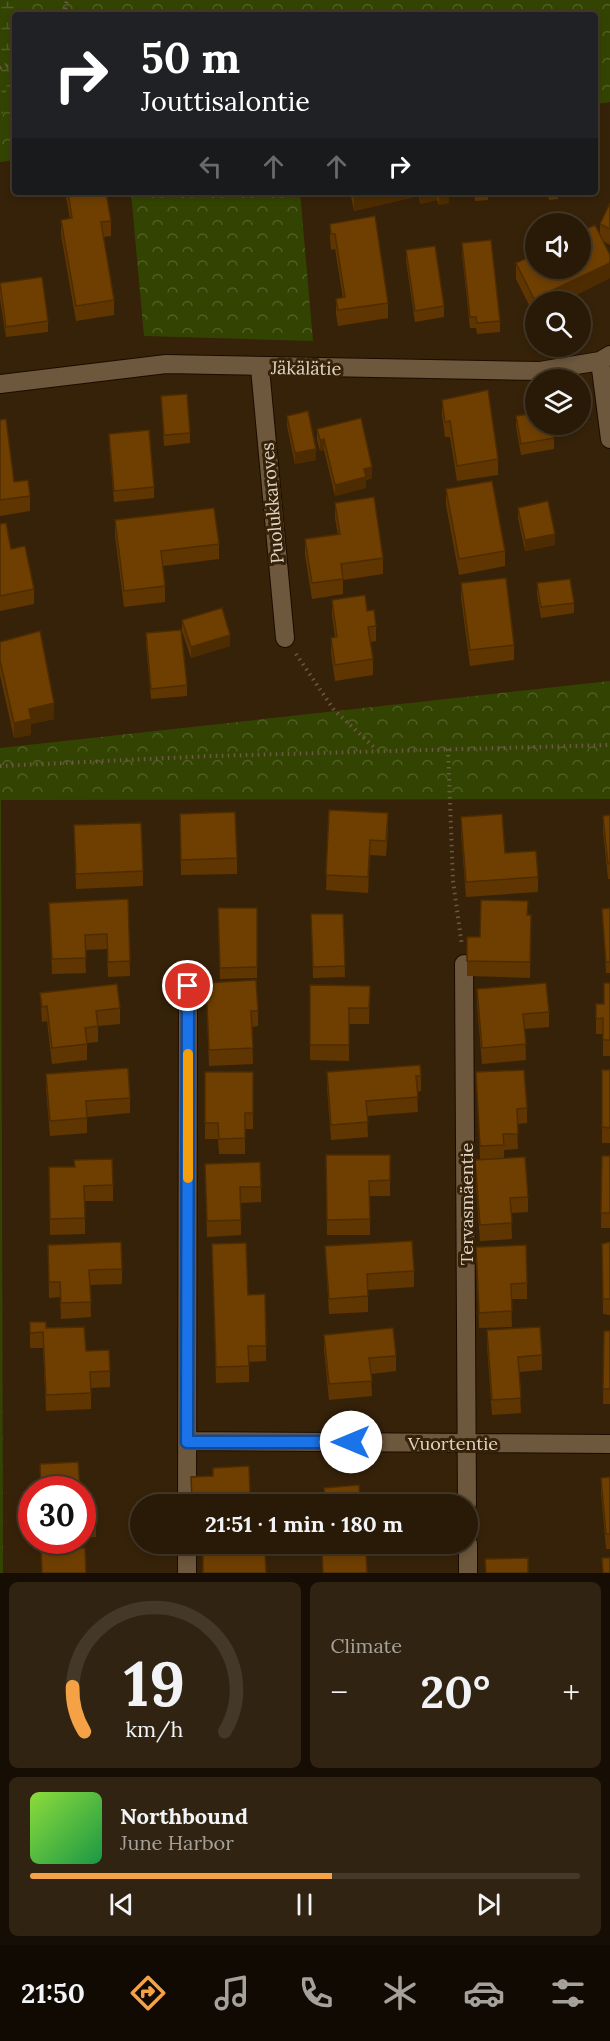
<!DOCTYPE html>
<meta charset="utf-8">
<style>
body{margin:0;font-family:Lora,serif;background:#302311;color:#f1f3f6;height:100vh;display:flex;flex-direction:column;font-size:22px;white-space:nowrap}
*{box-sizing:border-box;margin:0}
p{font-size:20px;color:#a5a19b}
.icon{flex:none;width:33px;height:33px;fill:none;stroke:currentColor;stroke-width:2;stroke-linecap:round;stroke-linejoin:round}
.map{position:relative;height:1573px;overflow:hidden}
.panel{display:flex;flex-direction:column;gap:9px;padding:9px;background:#160e04;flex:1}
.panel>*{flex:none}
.banner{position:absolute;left:12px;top:12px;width:586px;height:183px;border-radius:6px;box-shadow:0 3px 9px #0003,0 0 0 2px #443828;background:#202124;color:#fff;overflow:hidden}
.controls{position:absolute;left:525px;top:213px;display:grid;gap:12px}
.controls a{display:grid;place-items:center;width:66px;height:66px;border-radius:50%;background:#281a07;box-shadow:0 3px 9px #0003,0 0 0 2px #443828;font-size:30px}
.speed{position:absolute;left:18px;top:1476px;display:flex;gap:12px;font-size:30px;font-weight:700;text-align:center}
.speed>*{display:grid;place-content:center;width:78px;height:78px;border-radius:50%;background:#281a07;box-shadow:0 3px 9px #0003,0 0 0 2px #443828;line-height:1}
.speed .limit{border:9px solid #d22;background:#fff;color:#111}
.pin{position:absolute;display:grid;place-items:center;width:51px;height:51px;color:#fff;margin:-26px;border:3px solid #fff;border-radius:50%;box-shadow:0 2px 6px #0007}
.me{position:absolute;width:66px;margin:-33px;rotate:270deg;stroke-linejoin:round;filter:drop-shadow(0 0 4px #0008)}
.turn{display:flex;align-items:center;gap:21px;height:126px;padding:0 30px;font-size:27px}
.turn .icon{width:78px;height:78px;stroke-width:2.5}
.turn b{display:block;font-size:42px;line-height:51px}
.lanes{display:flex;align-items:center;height:57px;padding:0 30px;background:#0003;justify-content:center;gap:30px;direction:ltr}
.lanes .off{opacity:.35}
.big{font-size:45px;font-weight:700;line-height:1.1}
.panel .widget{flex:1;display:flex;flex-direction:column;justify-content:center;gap:9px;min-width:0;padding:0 21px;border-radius:9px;background:#302311}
.panel .dial{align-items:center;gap:0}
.dial svg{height:156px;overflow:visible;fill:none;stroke:#443828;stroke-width:7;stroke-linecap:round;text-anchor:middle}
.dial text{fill:#f1f3f6;stroke:none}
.song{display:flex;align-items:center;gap:18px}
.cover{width:72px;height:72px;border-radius:9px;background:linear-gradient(135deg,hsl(90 70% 55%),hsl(140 70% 35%))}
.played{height:6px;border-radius:3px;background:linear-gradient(90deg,#f5a246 55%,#443828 55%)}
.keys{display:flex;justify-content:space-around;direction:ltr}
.heat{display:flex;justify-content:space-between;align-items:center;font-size:33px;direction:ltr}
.panel .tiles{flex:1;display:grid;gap:9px;grid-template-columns:1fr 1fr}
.widget:last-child{grid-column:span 2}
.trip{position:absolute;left:130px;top:1494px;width:348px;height:60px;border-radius:30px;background:#281a07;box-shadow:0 3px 9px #0003,0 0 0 2px #443828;font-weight:700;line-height:60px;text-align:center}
.tab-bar{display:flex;height:96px;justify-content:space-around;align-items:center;background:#100a03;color:#a5a19b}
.tab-bar .icon{width:42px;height:42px}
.tab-bar .on{color:#f5a246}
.tab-bar b{font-size:27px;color:#f1f3f6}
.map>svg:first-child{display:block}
</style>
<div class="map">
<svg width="610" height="1573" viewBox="0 0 610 1573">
<defs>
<pattern id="forest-crowns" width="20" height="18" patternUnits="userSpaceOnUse" patternTransform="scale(1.5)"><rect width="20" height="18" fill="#334402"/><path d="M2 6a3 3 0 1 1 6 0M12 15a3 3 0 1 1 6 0" fill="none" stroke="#505e25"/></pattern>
<pattern id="wetland-marsh" width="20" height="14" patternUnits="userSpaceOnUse" patternTransform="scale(1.5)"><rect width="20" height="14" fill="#334402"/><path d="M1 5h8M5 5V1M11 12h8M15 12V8" fill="none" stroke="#505e25"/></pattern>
</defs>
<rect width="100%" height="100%" fill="#362209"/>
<path fill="url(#forest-crowns)" d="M 0,0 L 610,0 L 610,102 L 596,104 L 596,15 L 15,15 L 15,160 L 0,162 Z
M 131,192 L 300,192 L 313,341 L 144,336 Z
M 610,681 L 610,799 L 1,800 L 3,1573 L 0,1573 L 0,748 Z"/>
<path fill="url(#wetland-marsh)" d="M 0,0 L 15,0 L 16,15 L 0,138 Z"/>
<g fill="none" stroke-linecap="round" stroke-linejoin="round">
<g stroke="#1d0b00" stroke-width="20">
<path id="minor" d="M 600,361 L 610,439
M 260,368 L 285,638
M 0,384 L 166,364 L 540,371 L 600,361 L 610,355
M 464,964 L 467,1504
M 187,1441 L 610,1444
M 187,1504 L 188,986
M 468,1544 L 468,1573
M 187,1573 L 187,1544"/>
</g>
<path stroke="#6c5944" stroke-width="4" stroke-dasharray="1.5 4.5" stroke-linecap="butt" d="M 64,15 L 67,0
M 0,68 L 15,61
M 296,654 L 334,710 L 377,750
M 448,749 L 453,881 L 462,946
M 0,766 L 211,756 L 610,745"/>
<use href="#minor" stroke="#6d573d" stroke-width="18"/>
</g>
<path fill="#5f3602" d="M 65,192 L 106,192 L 111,221 L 111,236 L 103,237 L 114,300 L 114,315 L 76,321 L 61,235 L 61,220 L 70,218 Z
M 350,192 L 449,192 L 449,203 L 439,205 L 437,200 L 420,204 L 419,196 L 354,211 Z
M 474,192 L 495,192 L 488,193 L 488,200 L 475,201 Z
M 515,192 L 542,192 L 516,195 Z
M 547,192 L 558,192 L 558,199 L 549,200 Z
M 610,203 L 610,245 L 603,241 L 610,255 L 610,278 L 562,302 L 536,302 L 536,314 L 534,315 L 516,279 L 516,263 L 600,234 L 600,224 Z
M 330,224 L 388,303 L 388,318 L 338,326 L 336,314 L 336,299 L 343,298 L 335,249 L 331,250 L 330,239 Z
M 462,243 L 500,321 L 500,332 L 477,334 L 476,328 L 470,328 L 462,254 Z
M 406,250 L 444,306 L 444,317 L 415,322 L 406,261 Z
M 0,283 L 48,321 L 48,332 L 6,337 L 0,299 Z
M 161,396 L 190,433 L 190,443 L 164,446 Z
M 442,400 L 498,459 L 498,475 L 457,481 L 450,437 L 445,437 L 442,415 Z
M 287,416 L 316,460 L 295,464 L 287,426 Z
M 516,416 L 554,438 L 554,449 L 521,455 L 516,427 Z
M 0,420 L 14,482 L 30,496 L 30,511 L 0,516 Z
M 317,429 L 372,478 L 366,480 L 366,488 L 335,496 L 324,450 L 320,451 L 317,440 Z
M 109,434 L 154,487 L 154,498 L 114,502 L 109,444 Z
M 446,489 L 505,551 L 505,566 L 459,575 L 446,505 Z
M 335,503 L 383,558 L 383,574 L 343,580 L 343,594 L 312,599 L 305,555 L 305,539 L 338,535 L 335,518 Z
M 518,508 L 555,545 L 525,551 L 518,518 Z
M 115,520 L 219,544 L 219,559 L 163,566 L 165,586 L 165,602 L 124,607 L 115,536 Z
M 0,524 L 11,549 L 34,589 L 34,604 L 0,611 Z
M 461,583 L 514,645 L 514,660 L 470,666 L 461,598 Z
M 537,583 L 574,603 L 574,613 L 541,618 L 537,594 Z
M 332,600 L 367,611 L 376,626 L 376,641 L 370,642 L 373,659 L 373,675 L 335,681 L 331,653 L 331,638 L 335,637 L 332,615 Z
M 182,620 L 230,646 L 191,658 L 182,631 Z
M 146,633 L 187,685 L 187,696 L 151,699 L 146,644 Z
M 0,642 L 54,719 L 31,724 L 31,735 L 14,738 L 0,675 Z
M 329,810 L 388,829 L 386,856 L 370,855 L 368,893 L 326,890 Z
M 180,814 L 237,858 L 237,874 L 181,875 Z
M 610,815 L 610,879 L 608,879 L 603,831 L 603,816 Z
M 461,817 L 505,853 L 538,877 L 538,892 L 466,897 L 461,832 Z
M 74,825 L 143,871 L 143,886 L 76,889 Z
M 128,899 L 130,976 L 108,977 L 107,949 L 85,950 L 86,973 L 52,974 L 49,903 Z
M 218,908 L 257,908 L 257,978 L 220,979 Z
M 610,908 L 610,973 L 606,973 L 602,909 Z
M 311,914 L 343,914 L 345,977 L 313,978 Z
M 528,915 L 531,915 L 530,978 L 467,976 L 467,937 L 480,937 Z
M 206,983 L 258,1011 L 258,1026 L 252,1027 L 253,1064 L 209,1066 Z
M 610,983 L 610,1056 L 603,1056 L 603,1034 L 596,1034 L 596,1004 L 604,1004 Z
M 310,985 L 370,986 L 369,1024 L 349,1024 L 349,1061 L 310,1060 Z
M 477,989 L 549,1012 L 549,1027 L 525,1029 L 526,1060 L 482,1064 L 477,1004 Z
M 40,993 L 120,1008 L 120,1024 L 98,1026 L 98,1042 L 87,1043 L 87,1060 L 52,1064 L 47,1021 L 42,1022 Z
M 602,1070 L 610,1070 L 610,1143 L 602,1143 Z
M 205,1072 L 253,1072 L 253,1129 L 245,1129 L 245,1154 L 219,1154 L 218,1139 L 205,1139 Z
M 327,1072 L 421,1076 L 421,1091 L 417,1092 L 418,1112 L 367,1116 L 368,1137 L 331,1140 L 327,1088 Z
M 476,1072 L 527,1108 L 527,1123 L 517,1124 L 518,1149 L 504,1150 L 504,1158 L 528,1197 L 528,1212 L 511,1213 L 512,1239 L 480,1241 L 475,1175 L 475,1160 L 480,1159 Z
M 46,1074 L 130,1098 L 130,1113 L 87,1117 L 87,1133 L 50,1136 L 46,1089 Z
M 326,1155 L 390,1155 L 390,1196 L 370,1196 L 370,1235 L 327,1235 Z
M 602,1156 L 610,1156 L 610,1228 L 601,1228 Z
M 205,1164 L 261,1187 L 261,1202 L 241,1203 L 241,1235 L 207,1237 Z
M 49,1167 L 113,1185 L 113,1201 L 85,1201 L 85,1234 L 50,1235 Z
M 610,1242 L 610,1315 L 603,1314 L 602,1244 Z
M 212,1244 L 248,1295 L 266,1346 L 266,1361 L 249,1362 L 249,1382 L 216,1383 Z
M 48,1245 L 122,1269 L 122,1284 L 90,1285 L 91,1317 L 61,1319 L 60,1297 L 49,1298 Z
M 325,1246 L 414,1271 L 414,1287 L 368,1290 L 368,1312 L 329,1314 Z
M 476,1247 L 527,1283 L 527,1299 L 511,1299 L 512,1327 L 479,1328 Z
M 30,1322 L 46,1328 L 86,1351 L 110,1371 L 110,1387 L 91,1388 L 91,1409 L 46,1411 L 43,1348 L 30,1348 Z
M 487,1330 L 542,1355 L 542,1370 L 519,1372 L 521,1413 L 492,1415 L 487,1346 Z
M 604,1331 L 610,1331 L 610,1404 L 603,1404 Z
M 324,1335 L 396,1356 L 396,1371 L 371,1374 L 372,1396 L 329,1400 L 324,1350 Z
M 191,1477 L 250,1493 L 265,1504 L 191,1504 Z
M 610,1477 L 610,1549 L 606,1549 L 601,1493 L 601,1478 Z
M 82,1501 L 96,1522 L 96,1537 L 82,1538 Z
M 204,1544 L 266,1544 L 266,1547 L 204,1549 Z"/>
<path fill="#4e2c01" d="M 368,192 L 419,192 L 419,196 L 354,211 L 354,195 Z
M 420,192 L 437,192 L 437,200 L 420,204 Z
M 439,192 L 449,192 L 449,203 L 439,205 Z
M 610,263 L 610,278 L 562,302 L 536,302 L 536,314 L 534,315 L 534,299 Z
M 324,439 L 324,450 L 320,451 L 320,440 Z
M 316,449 L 316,460 L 295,464 L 295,453 Z
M 372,467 L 372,478 L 366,480 L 366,488 L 335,496 L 335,485 L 364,469 Z
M 555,534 L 555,545 L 525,551 L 525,540 Z
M 230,635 L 230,646 L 191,658 L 191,647 Z
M 54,703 L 54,719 L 31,724 L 31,735 L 14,738 L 14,723 L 29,709 Z
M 370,840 L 370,855 L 368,893 L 368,877 Z"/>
<path fill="#6f3f02" stroke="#4e2c01" stroke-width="1.5" d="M 68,192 L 106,192 L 111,221 L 101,222 L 114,300 L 76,306 L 61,220 L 72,218 Z
M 353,192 L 368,192 L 354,195 Z
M 610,203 L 610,229 L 600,224 Z
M 375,216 L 388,303 L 338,310 L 336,299 L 345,297 L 335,234 L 331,234 L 330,224 Z
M 595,225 L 610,255 L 610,263 L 534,299 L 516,263 L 536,254 L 536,268 L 580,268 L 580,232 Z
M 491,240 L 500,321 L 477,323 L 476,317 L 470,317 L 462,243 Z
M 435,246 L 444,306 L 415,311 L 406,250 Z
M 42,277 L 48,321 L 6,327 L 0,283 Z
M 488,390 L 498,459 L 457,466 L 450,421 L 445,422 L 442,400 Z
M 187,394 L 190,433 L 164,435 L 161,396 Z
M 308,411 L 316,449 L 295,453 L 287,416 Z
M 536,413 L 536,424 L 551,424 L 554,438 L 521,444 L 516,416 Z
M 361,418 L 372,467 L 364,469 L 366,477 L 335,485 L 324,439 L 320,440 L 317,429 Z
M 6,419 L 14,482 L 28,480 L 30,496 L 0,500 L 0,420 Z
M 149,430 L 154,487 L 114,491 L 109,434 Z
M 492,481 L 505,551 L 459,559 L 446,489 Z
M 374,497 L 383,558 L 341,564 L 343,579 L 312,583 L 305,539 L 340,534 L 335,503 Z
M 548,501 L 555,534 L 525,540 L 518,508 Z
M 214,508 L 219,544 L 161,551 L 165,586 L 124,591 L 115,520 Z
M 6,523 L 11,549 L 25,546 L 34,589 L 0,596 L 0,524 Z
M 506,578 L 514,645 L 470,650 L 461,583 Z
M 570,579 L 574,603 L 541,607 L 537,583 Z
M 365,595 L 367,611 L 374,610 L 376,626 L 368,627 L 373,659 L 335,665 L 331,638 L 337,637 L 332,600 Z
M 222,608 L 230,635 L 191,647 L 182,620 Z
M 181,630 L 187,685 L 151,689 L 146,633 Z
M 40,631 L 54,703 L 29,709 L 31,719 L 14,723 L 0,660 L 0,642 Z
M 329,810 L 388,813 L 386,841 L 370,840 L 368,877 L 326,875 Z
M 235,812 L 237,858 L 181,860 L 180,814 Z
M 502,814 L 505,853 L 536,851 L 538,877 L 466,882 L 461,817 Z
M 610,815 L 610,863 L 608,864 L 603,816 Z
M 141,823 L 143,871 L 76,874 L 74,825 Z
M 128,899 L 130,961 L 108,962 L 107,934 L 85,935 L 86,958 L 52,959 L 49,903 Z
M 481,900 L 528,901 L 527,915 L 531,915 L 530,962 L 467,961 L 467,937 L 480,937 Z
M 218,908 L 257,908 L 257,967 L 220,968 Z
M 610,908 L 610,962 L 606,962 L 602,909 Z
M 311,914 L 343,914 L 345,966 L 313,967 Z
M 256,980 L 258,1011 L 251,1011 L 253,1048 L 209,1050 L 206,983 Z
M 546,983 L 549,1012 L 523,1014 L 526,1044 L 482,1048 L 477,989 Z
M 604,983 L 610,983 L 610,1040 L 603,1040 L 603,1018 L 596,1019 L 596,1004 L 604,1004 Z
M 117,984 L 120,1008 L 96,1011 L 98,1026 L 85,1028 L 87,1044 L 52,1048 L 47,1006 L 42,1007 L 40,993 Z
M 310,985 L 370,986 L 369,1008 L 349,1008 L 349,1045 L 310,1045 Z
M 420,1065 L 421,1076 L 416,1076 L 418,1097 L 366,1101 L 368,1122 L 331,1125 L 327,1072 Z
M 128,1068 L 130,1098 L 86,1101 L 87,1118 L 50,1121 L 46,1074 Z
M 524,1070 L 527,1108 L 517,1109 L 518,1134 L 503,1134 L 504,1145 L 480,1146 L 476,1072 Z
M 602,1070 L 610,1070 L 610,1128 L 602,1127 Z
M 205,1072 L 253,1072 L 253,1113 L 245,1113 L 245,1138 L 219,1139 L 218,1123 L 205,1123 Z
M 326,1155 L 390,1155 L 390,1180 L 369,1181 L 370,1219 L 327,1220 Z
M 602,1156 L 610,1156 L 610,1213 L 601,1213 Z
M 525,1157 L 528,1197 L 510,1198 L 512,1223 L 480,1225 L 475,1160 Z
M 112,1159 L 113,1185 L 84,1186 L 85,1218 L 50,1219 L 49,1167 L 75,1167 L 74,1160 Z
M 260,1162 L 261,1187 L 240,1187 L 241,1220 L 207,1221 L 205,1164 Z
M 412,1241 L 414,1271 L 367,1274 L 368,1296 L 329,1299 L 325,1246 Z
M 121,1242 L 122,1269 L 89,1270 L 91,1302 L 61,1303 L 60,1282 L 49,1282 L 48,1245 Z
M 610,1242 L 610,1299 L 603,1299 L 602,1244 Z
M 246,1243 L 248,1295 L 265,1294 L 266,1346 L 248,1346 L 249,1366 L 216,1367 L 212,1244 Z
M 526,1245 L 527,1283 L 511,1284 L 512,1311 L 479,1313 L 476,1247 Z
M 30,1322 L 46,1322 L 46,1328 L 84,1327 L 86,1351 L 109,1350 L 110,1371 L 90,1372 L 91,1393 L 46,1395 L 43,1332 L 30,1333 Z
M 540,1327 L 542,1355 L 518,1357 L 521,1398 L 492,1400 L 487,1330 Z
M 393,1328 L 396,1356 L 369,1358 L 372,1381 L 329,1384 L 324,1335 Z
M 604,1331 L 610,1331 L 610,1389 L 603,1389 Z
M 78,1462 L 80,1490 L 41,1490 L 40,1464 Z
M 249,1466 L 250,1493 L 265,1493 L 265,1504 L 209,1504 L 209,1498 L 192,1499 L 191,1477 L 213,1476 L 213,1468 Z
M 610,1477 L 610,1534 L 606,1534 L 601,1478 Z
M 359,1485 L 360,1504 L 325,1504 L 324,1488 Z
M 94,1500 L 96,1522 L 82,1522 L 82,1501 Z
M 393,1502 L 393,1504 L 367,1504 Z
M 41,1548 L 85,1548 L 86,1573 L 42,1573 Z
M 265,1550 L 266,1573 L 203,1573 L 203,1552 Z
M 366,1552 L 367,1573 L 323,1573 L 322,1553 Z
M 528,1558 L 528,1573 L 486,1573 L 485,1559 Z
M 602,1558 L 610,1558 L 610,1573 L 603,1573 Z"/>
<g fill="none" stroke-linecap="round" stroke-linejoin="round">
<g stroke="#114b97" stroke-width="15">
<path id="route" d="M 188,986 L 187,1442 L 351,1442"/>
</g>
<use href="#route" stroke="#1a73e8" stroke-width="10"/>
<path stroke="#f59e0b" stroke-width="10" d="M 188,1178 L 188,1054"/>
</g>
<g text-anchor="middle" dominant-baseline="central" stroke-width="6" stroke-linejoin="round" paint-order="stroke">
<g font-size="18" fill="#e1d3c5" stroke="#362209">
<text transform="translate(306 368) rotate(1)">Jäkälätie</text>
<text transform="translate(272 503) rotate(-95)">Puolukkaroves</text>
<text transform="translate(466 1204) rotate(-90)">Tervasmäentie</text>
<text x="453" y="1443">Vuortentie</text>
</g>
</g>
</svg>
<div class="controls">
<a><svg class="icon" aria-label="sound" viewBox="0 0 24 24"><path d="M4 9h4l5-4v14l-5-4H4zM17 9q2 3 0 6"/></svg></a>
<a><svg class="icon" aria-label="search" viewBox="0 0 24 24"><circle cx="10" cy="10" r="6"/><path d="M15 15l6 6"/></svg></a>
<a><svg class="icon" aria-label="layers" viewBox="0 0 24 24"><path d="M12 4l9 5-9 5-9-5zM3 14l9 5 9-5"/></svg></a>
</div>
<div class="speed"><div class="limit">30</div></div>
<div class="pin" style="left:188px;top:986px;background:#d93025"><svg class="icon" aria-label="arrive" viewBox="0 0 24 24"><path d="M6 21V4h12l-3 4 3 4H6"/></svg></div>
<svg class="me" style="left:351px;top:1442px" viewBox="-20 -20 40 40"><circle r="19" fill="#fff"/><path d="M0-13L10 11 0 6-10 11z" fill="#1a73e8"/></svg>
<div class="trip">21:51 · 1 min · 180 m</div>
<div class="banner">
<div class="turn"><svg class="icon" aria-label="right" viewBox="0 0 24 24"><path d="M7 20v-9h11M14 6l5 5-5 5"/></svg><div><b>50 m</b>Jouttisalontie</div></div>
<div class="lanes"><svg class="icon off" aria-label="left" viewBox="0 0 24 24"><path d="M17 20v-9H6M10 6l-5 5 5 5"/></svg><svg class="icon off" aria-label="ahead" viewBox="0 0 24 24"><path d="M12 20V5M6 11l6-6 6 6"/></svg><svg class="icon off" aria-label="ahead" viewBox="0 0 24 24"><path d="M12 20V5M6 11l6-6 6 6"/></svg><svg class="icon" aria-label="right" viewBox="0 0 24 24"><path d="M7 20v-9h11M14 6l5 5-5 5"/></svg></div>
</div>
</div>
<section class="panel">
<div class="tiles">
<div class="widget dial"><svg viewBox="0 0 100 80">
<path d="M14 69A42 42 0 1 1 86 69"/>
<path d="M14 69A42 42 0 0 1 8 46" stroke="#f5a246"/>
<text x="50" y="56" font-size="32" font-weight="700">19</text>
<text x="50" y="72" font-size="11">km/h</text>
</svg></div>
<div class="widget"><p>Climate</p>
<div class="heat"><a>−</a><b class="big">20°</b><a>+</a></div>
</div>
<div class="widget">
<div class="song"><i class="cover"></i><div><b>Northbound</b><p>June Harbor</p></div></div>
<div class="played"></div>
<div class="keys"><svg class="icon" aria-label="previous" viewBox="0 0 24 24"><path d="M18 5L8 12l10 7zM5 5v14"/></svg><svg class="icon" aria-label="pause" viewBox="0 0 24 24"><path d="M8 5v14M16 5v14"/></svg><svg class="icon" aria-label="next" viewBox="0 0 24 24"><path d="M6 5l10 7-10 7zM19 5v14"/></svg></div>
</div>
</div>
</section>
<nav class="tab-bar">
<b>21:50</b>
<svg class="icon on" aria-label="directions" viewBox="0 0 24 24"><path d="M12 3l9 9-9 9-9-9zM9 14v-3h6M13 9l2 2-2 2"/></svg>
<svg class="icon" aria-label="music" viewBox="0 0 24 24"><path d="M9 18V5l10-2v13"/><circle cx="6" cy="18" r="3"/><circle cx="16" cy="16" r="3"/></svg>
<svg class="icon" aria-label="phone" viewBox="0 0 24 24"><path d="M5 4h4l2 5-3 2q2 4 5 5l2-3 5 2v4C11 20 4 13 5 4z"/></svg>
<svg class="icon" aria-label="climate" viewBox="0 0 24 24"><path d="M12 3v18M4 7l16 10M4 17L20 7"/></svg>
<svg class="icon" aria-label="car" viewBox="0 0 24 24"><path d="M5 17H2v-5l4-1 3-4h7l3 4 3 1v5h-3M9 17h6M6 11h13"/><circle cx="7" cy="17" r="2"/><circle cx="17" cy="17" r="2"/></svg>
<svg class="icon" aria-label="filters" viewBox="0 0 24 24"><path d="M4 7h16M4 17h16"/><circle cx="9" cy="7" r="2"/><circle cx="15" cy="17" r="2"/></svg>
</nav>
